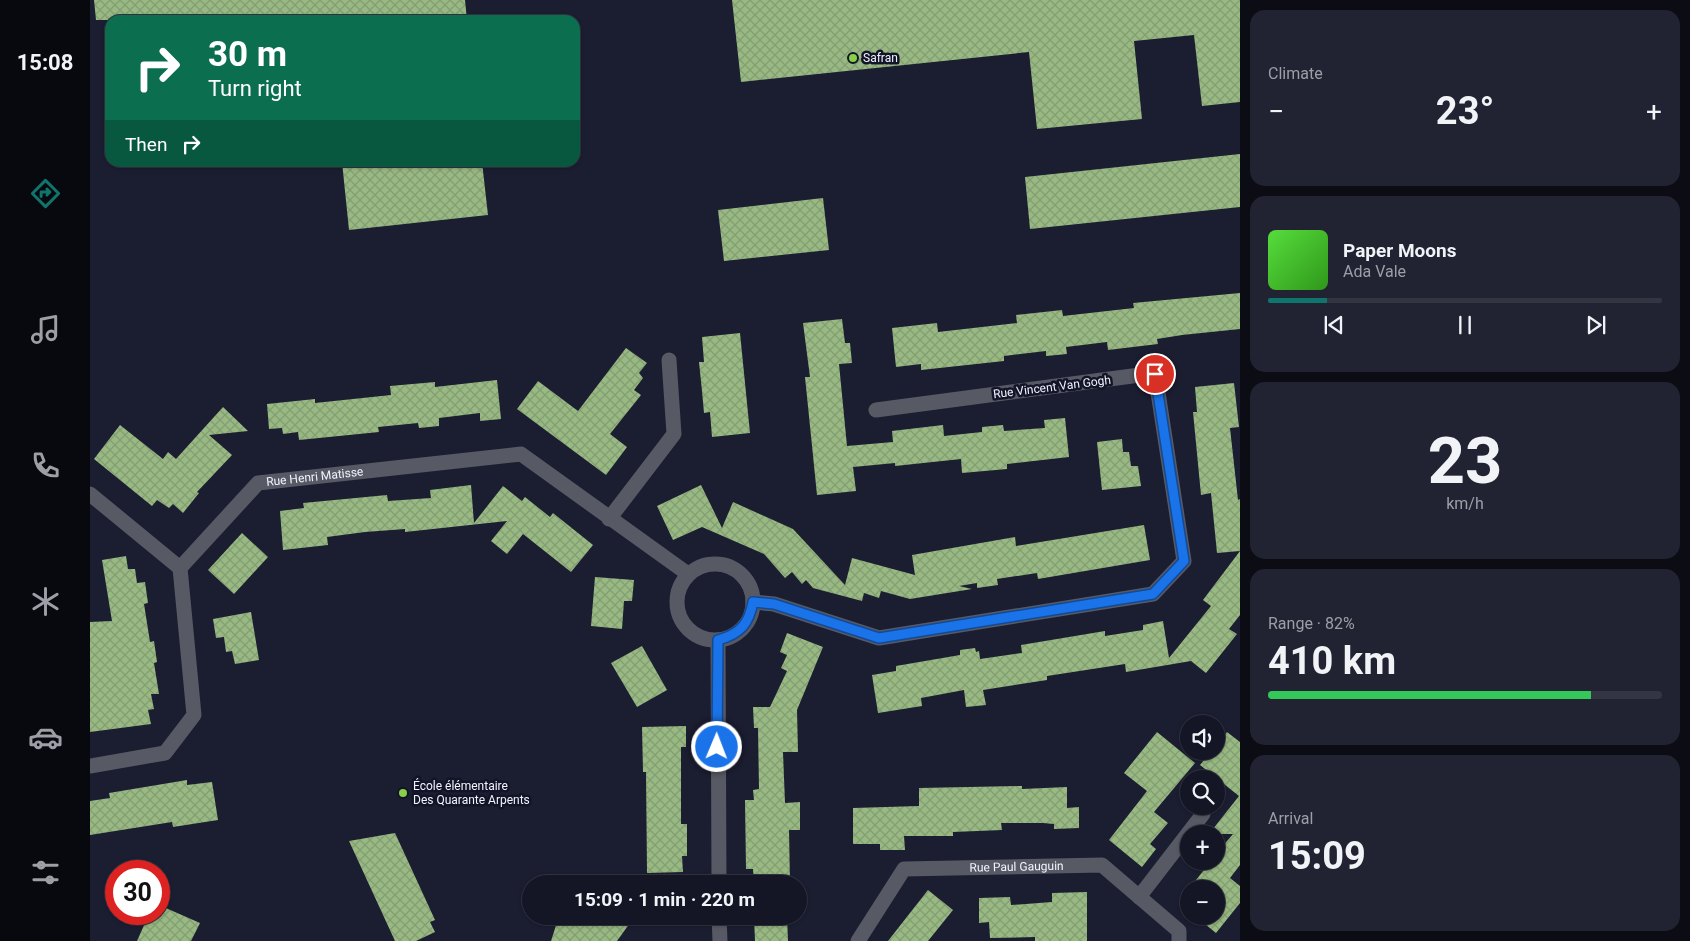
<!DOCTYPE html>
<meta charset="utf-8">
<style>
body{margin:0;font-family:Roboto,sans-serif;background:#212332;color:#f1f3f6;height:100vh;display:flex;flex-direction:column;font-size:19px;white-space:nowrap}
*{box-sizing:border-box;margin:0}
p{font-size:16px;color:#9d9fa7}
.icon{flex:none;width:28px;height:28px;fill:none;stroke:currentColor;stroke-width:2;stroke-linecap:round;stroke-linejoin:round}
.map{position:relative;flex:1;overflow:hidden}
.panel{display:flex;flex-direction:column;gap:10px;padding:10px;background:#0b0c14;width:450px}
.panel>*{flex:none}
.top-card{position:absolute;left:15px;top:15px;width:475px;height:152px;border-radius:15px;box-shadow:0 1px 4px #0004,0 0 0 1px #333542;background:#0b6e4f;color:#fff;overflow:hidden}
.buttons{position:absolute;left:1090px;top:715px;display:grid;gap:10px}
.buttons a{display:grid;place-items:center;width:45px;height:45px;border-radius:50%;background:#141625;box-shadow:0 1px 4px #0004,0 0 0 1px #333542;font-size:25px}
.speed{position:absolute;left:15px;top:860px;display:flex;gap:10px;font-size:25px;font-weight:700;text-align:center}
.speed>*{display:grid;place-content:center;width:65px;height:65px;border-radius:50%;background:#141625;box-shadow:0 1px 4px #0004,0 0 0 1px #333542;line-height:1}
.speed .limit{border:8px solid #d22;background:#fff;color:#111}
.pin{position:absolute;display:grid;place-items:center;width:42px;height:42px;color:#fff;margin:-21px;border:2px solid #fff;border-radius:50%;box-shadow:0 1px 5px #0007}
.me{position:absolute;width:55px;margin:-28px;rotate:1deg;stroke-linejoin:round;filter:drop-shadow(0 0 4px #0008)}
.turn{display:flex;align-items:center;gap:18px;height:105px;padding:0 20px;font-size:22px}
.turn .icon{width:65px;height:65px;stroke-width:2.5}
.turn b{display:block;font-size:35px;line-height:42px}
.then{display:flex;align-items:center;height:48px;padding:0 20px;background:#0003;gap:10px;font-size:19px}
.big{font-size:38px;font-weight:700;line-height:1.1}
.panel .widget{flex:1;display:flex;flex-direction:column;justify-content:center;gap:8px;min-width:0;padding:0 18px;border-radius:15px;background:#212332}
.panel .dial{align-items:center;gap:0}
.dial b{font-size:65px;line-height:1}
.song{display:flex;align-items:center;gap:15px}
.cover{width:60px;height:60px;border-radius:8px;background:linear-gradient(135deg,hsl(110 70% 55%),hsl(110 70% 35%))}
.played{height:5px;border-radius:2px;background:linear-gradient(90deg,#0f766e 15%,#333542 15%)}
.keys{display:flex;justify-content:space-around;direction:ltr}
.heat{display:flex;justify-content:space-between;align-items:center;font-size:28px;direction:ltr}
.charge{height:8px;border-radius:4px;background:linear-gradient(90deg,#34c759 82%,#333542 0)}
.trip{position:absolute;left:432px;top:875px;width:285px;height:50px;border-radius:25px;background:#141625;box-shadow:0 1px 4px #0004,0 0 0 1px #333542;font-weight:700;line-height:50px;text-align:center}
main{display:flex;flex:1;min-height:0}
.dock{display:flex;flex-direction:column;width:90px;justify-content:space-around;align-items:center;background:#08090f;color:#9d9fa7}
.dock .icon{width:35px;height:35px}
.dock .on{color:#0f766e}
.dock b{font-size:22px;color:#f1f3f6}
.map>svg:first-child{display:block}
</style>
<main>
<nav class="dock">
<b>15:08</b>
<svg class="icon on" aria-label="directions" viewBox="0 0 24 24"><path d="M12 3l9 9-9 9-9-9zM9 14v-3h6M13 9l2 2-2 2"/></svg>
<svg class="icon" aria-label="music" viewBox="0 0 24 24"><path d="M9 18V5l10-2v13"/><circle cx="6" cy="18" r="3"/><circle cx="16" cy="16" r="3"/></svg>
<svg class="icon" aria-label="phone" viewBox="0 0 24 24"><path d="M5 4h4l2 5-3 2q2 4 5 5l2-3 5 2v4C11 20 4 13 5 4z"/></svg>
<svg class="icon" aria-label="climate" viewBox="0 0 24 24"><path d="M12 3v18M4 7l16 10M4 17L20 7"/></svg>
<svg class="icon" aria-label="car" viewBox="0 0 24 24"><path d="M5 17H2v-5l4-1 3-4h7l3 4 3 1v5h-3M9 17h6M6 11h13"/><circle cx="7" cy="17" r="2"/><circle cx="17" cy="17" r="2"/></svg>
<svg class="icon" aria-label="filters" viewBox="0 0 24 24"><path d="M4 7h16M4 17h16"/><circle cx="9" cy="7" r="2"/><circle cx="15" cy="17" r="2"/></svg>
</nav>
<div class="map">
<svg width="1150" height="941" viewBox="0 0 1150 941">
<defs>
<pattern id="building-cross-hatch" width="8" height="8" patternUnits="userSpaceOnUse" patternTransform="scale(1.25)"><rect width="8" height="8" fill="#98b981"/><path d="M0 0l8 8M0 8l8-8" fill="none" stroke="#849d74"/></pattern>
</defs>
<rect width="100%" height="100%" fill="#1b1d31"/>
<path fill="url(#building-cross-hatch)" d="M 4,0 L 375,0 L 377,20 L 6,20 Z
M 642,0 L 1150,0 L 1150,102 L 1112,106 L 1104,35 L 1044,41 L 1052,119 L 947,129 L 939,52 L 651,82 Z
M 1150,154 L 1150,207 L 940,229 L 935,177 Z
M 252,162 L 392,162 L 398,215 L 259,230 Z
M 733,198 L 739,250 L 634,261 L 628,210 Z
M 1150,293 L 1150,329 L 1092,335 L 1067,339 L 1068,344 L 1018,350 L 1017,342 L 976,347 L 977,354 L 956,356 L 956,351 L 914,356 L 914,361 L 831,370 L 831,364 L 806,367 L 802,328 L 847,323 L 848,332 L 927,323 L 926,315 L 972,310 L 973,316 L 1044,308 L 1043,303 Z
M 752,319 L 755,343 L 760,343 L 762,363 L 749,364 L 757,446 L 803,442 L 802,431 L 853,425 L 854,436 L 892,432 L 892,427 L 913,425 L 914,431 L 955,428 L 954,420 L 975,418 L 979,457 L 917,464 L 917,469 L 872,473 L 871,459 L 805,466 L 805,463 L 763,467 L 766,491 L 727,495 L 715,377 L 720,377 L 713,323 Z
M 650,333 L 660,433 L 622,437 L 620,412 L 614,413 L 612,391 L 609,362 L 614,362 L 612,337 Z
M 536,348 L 557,363 L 549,373 L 553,378 L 544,390 L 551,395 L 520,434 L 537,447 L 516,475 L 427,409 L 448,381 L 488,411 Z
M 407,380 L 411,419 L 390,421 L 390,413 L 349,418 L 349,426 L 329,428 L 328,423 L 288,427 L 289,432 L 209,440 L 208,432 L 193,434 L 192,428 L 179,429 L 177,404 L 225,399 L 225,403 L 301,395 L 300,386 L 345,382 L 345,387 Z
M 1144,383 L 1149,427 L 1140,428 L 1148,500 L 1150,499 L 1150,551 L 1127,553 L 1121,493 L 1111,495 L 1103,412 L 1107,412 L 1105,387 Z
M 133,407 L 158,431 L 119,435 L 142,455 L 107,492 L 109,493 L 93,513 L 83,504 L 79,508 L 67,500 L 62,506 L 4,459 L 30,425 L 73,459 L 78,452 L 86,459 Z
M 1032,439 L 1033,452 L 1039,452 L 1041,466 L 1048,466 L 1051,486 L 1012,490 L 1007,442 Z
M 381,485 L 384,523 L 413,486 L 432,501 L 435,497 L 460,517 L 463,513 L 503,545 L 481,572 L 433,534 L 417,554 L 401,541 L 417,521 L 315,532 L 315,529 L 275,532 L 237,537 L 238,545 L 193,550 L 190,511 L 214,508 L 213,503 L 297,495 L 298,501 L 341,498 L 340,490 Z
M 611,485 L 632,528 L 643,502 L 703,529 L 755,585 L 762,558 L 825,575 L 822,555 L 925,537 L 926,546 L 1054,525 L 1060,560 L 948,579 L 947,573 L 907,579 L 908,585 L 887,588 L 887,583 L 869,586 L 882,589 L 820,599 L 791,591 L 789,598 L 774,593 L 772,601 L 723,588 L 716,580 L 712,584 L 702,572 L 695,578 L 674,554 L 612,527 L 583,540 L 567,506 Z
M 152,533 L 178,557 L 144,594 L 118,570 Z
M 1150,551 L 1150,615 L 1139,629 L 1147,634 L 1116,673 L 1101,661 L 1036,672 L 1035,664 L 957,676 L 957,680 L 893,690 L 896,705 L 876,707 L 874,690 L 831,698 L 832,706 L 788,713 L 782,675 L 806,671 L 806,666 L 870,655 L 870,650 L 885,648 L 886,652 L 889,651 L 890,659 L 932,653 L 931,645 L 1015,631 L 1015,636 L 1053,630 L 1053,625 L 1073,621 L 1079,658 L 1121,606 L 1113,600 Z
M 36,556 L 38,569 L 45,569 L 47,583 L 55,582 L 58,603 L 54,604 L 60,642 L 64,641 L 67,662 L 64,663 L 69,694 L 61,694 L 64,709 L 58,710 L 61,724 L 0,732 L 0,622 L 22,621 L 12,560 Z
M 505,577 L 544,580 L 542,601 L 534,601 L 532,629 L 501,626 Z
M 161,612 L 169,660 L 145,664 L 142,651 L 136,652 L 134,637 L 126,638 L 123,619 Z
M 697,633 L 733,647 L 707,710 L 708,752 L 693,752 L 695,803 L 710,802 L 710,830 L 699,830 L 700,884 L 664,884 L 663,869 L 656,869 L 655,800 L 664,800 L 663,790 L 669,789 L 668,728 L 664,728 L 663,707 L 680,707 L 697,671 L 691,668 L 697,655 L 690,652 Z
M 552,646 L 577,690 L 547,707 L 521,663 Z
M 596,726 L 596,747 L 591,747 L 591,824 L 597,824 L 597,856 L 592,856 L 593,872 L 557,873 L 556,772 L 553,772 L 552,727 Z
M 1067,732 L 1105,763 L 1064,812 L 1078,823 L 1060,844 L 1066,849 L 1052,867 L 1019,840 L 1057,791 L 1034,773 Z
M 1137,732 L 1150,742 L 1150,865 L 1140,878 L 1150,886 L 1150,903 L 1126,933 L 1105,916 L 1126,916 L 1126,889 L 1099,889 L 1121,861 L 1126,861 L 1126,854 L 1143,834 L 1119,834 L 1149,796 L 1110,765 L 1121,751 L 1126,751 L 1126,745 Z
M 97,780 L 97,785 L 122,782 L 128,820 L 83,827 L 82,822 L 0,835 L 0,801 L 20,798 L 19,793 Z
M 932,786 L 932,789 L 977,787 L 977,808 L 989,807 L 989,828 L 964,829 L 964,824 L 953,823 L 911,823 L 912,830 L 863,832 L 863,836 L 814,836 L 815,850 L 790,850 L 790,844 L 763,844 L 763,808 L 829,806 L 829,788 Z
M 305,833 L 345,920 L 340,922 L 345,932 L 326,941 L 305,941 L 259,841 Z
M 838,890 L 863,910 L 838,941 L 798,941 Z
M 997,892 L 997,941 L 945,941 L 945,937 L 900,938 L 899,922 L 889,923 L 889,898 L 920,897 L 921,905 L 962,902 L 962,893 Z
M 69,905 L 110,923 L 101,941 L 47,941 L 59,914 L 69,914 Z
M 469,916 L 545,916 L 527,941 L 461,941 Z
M 664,916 L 697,916 L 698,941 L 665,941 Z"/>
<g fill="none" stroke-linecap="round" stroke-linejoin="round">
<g stroke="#575964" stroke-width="15">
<path d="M 0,494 L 90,568"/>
<path d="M 519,519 L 584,434 L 579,360"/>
<circle cx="625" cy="602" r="38"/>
<path d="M 663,602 L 684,604 L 789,638 L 1063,594 L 1094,561 L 1065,373 L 786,410"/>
<path d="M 628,640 L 629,884"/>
<path id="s1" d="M 0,766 L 75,753 L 104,715 L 90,568 L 168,483 L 431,454 L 598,574"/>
<path d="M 1049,897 L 1113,814 L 1112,806"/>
<path d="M 629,916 L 630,941"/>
<path id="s2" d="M 768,941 L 814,869 L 1012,865 L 1089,931 L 1089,941"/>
</g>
</g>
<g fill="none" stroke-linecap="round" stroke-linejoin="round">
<g stroke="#114b97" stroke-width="12">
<path id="route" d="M 627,747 L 628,640 C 650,634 659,624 663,602 L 684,604 L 789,638 L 1063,594 L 1094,561 L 1065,374"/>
</g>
<use href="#route" stroke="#1a73e8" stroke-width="9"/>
</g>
<g fill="#89cf49" stroke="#121427" stroke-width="2">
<circle cx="763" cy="58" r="5"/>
<circle cx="313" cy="793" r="5"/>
</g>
<g text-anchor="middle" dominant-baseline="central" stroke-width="5" stroke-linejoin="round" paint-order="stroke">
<g font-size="12" fill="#f1f3fe" stroke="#121427" text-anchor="start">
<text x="773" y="58">Safran</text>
<text x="323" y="786">École élémentaire<tspan x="323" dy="14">Des Quarante Arpents</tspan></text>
</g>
<g font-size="12" fill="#f1f3fe" stroke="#121427">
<text transform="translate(962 387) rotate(-7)">Rue Vincent Van Gogh</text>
<text stroke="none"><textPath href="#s1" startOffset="444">Rue Henri Matisse</textPath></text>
<text stroke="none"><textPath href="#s2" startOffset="198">Rue Paul Gauguin</textPath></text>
</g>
</g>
</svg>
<div class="buttons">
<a><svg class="icon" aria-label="sound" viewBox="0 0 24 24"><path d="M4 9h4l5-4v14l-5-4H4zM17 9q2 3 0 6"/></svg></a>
<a><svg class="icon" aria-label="search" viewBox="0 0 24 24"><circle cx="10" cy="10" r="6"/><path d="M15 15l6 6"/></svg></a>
<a>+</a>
<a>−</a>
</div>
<div class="speed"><div class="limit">30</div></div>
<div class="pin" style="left:1065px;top:374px;background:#d93025"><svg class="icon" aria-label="arrive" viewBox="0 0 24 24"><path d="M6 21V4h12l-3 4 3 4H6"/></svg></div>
<svg class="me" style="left:627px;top:747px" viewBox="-20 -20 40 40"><circle r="17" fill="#1a73e8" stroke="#fff" stroke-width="3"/><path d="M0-11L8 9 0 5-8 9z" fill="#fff"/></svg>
<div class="trip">15:09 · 1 min · 220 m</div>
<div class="top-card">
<div class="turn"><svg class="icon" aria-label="right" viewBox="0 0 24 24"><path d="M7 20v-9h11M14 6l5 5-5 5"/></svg><div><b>30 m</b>Turn right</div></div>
<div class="then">Then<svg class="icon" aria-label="right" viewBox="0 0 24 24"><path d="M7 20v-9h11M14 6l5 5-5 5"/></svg></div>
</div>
</div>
<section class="panel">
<div class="widget"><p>Climate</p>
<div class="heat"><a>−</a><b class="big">23°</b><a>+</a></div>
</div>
<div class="widget">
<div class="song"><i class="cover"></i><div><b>Paper Moons</b><p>Ada Vale</p></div></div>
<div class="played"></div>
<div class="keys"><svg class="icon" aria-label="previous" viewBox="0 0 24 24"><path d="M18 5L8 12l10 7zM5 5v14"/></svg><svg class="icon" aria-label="pause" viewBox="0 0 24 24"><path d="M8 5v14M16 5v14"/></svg><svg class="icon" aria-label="next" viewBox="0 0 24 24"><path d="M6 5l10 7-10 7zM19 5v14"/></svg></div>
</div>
<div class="widget dial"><b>23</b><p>km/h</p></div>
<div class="widget"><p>Range · 82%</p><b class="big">410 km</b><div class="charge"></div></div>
<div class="widget"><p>Arrival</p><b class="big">15:09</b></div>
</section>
</main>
